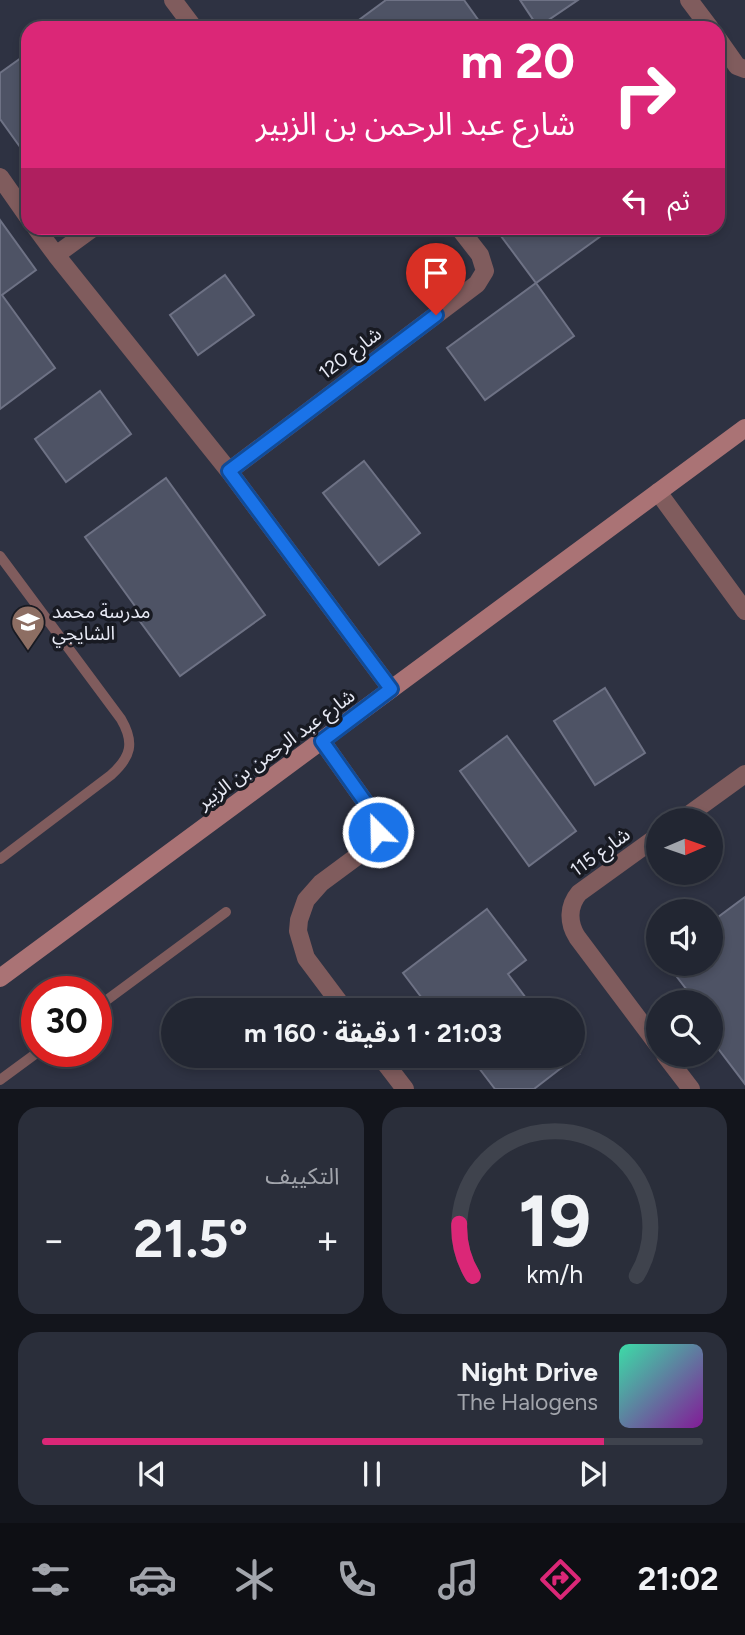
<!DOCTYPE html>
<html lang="ar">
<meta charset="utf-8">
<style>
body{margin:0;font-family:Figtree,"Noto Sans Arabic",sans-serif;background:#2a2e3a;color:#f1f3f6;direction:rtl;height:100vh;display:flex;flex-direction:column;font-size:26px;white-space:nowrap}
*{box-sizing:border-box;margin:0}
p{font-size:23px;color:#a2a5ac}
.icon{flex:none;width:38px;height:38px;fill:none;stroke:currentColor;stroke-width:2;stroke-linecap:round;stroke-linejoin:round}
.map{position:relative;height:1089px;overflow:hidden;direction:ltr}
.details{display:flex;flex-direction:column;gap:18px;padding:18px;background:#13151c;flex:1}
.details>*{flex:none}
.banner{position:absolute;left:21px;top:21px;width:704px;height:214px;border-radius:21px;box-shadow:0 4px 10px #0003,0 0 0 2px #3f434d;direction:rtl;background:#db2777;color:#fff;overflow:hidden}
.needle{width:46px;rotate:88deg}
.controls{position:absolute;left:646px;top:808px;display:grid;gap:14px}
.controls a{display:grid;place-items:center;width:77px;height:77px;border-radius:50%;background:#222632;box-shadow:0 4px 10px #0003,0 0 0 2px #3f434d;font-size:35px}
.speed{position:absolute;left:21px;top:976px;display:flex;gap:14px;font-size:35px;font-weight:700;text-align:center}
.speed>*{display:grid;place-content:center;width:91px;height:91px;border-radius:50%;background:#222632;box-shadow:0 4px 10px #0003,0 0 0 2px #3f434d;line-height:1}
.speed .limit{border:10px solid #d22;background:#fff;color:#111}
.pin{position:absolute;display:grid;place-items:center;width:60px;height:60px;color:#fff;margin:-72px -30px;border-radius:50% 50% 50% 0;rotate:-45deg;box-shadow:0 0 7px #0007}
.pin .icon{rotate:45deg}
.me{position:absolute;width:77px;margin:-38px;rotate:337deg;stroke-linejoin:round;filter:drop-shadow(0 0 5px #0008)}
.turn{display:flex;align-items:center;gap:24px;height:147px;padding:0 35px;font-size:32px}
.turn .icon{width:91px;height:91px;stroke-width:2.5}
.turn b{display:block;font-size:49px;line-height:60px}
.then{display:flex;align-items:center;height:66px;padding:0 35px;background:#0003;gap:14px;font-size:26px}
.big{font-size:52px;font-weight:700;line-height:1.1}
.details .tile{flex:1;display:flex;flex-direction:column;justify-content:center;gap:10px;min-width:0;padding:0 24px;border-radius:21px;background:#2a2e3a}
.details .dial{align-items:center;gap:0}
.dial svg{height:182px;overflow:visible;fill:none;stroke:#3f434d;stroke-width:7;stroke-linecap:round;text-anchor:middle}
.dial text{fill:#f1f3f6;stroke:none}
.song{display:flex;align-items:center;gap:21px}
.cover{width:84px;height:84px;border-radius:10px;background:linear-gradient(135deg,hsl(160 70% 55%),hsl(290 70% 35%))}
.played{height:7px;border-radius:4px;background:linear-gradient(90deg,#db2777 85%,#3f434d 85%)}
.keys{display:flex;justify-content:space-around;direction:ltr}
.heat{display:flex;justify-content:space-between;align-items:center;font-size:38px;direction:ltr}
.details .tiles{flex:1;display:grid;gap:18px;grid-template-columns:1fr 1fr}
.tile:last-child{grid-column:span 2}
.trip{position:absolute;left:161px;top:998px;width:424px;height:70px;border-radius:35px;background:#222632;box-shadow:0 4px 10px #0003,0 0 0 2px #3f434d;font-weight:700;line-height:70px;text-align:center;direction:rtl}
.dock{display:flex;height:112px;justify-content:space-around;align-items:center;background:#0e0f14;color:#a2a5ac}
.dock .icon{width:49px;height:49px}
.dock .selected{color:#db2777}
.dock b{font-size:32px;color:#f1f3f6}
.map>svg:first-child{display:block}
</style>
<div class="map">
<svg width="745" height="1089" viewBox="0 0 745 1089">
<rect width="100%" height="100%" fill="#2e3242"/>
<path fill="#4e5365" stroke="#6e7285" stroke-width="2" d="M 386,0 L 464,0 L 484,28 L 348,28 Z
M 520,0 L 578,0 L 538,27 Z
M 28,53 L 28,158 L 0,119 L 0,73 Z
M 0,220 L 36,270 L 2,295 L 55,368 L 0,409 Z
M 495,228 L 612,228 L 536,283 Z
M 225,275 L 254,315 L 198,355 L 170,315 Z
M 536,283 L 574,336 L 485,400 L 447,348 Z
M 100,391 L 131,434 L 66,482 L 35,439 Z
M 364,461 L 420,533 L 379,565 L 323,493 Z
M 166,478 L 265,615 L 180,676 L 136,616 L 140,613 L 85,537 Z
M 605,688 L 645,753 L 595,785 L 554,721 Z
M 507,736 L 576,831 L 529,866 L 460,771 Z
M 745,897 L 745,1084 L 710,1038 L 710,1003 L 697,1003 L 667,964 L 710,964 L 710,923 Z
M 487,909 L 526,960 L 508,974 L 535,1010 L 431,1010 L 403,973 Z
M 469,1055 L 578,1055 L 534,1089 L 495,1089 Z"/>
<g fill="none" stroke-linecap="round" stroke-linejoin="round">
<path stroke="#805c5d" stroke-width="10" d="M 0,556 L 121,719 C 135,743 131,757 111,775 L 0,859
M 96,1008 L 226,912
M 0,1080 L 38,1052"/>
<path stroke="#805c5d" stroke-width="18" d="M 173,0 L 194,28
M 689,0 L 710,28
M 718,39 L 737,66 L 745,69
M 0,177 L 28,217
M 36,228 L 56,255 L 229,471 L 391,689
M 56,255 L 93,228
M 229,471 L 477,284 L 485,271 L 480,255 L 459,228
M 658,492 L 745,611
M 322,741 L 373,813 L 378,832 L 371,846 L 321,883 L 306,900 L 299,920 L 298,931 L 306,958 L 345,1010
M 680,821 L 745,774
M 658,836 L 579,893 C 568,906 568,923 577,937 L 658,1045
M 379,1055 L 405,1089
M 665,1055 L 691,1089"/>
<path stroke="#aa7375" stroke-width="18" d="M 0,978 L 745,428"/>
</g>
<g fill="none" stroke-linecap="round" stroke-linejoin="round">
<g stroke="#114b97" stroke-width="18">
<path id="route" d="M 378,832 L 373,813 L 322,741 L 391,689 L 229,471 L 436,315"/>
</g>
<use href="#route" stroke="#1a73e8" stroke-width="12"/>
</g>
<defs>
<g id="school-pin" transform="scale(1.75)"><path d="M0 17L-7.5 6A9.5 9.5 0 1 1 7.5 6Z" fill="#8d6e63" stroke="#181a22"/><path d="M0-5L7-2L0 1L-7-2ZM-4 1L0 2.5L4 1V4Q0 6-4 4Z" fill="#fff"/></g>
</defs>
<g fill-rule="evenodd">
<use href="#school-pin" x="28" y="622"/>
</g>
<g text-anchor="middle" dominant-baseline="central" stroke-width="7" stroke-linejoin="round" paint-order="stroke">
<g font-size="19" fill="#e8eaf5" stroke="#181a22">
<text transform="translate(350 353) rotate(-37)">شارع 120</text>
<text transform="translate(276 749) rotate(-36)">شارع عبد الرحمن بن الزبير</text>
<text transform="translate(600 852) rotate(-36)">شارع 115</text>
</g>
<g font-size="19" fill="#e8eaf5" stroke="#181a22" text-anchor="start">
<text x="52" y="611">مدرسة محمد<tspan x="52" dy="22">الشايجي</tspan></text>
</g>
</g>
</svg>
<div class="controls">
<a><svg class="needle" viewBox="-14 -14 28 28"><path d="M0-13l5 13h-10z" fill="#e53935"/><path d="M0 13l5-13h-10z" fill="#a2a5ac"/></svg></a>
<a><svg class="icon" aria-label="sound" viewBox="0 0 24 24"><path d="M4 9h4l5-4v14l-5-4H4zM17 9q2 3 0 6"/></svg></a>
<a><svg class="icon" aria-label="search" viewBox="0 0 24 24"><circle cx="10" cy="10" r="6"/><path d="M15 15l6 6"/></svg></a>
</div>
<div class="speed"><div class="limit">30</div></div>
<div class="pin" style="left:436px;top:315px;background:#d93025"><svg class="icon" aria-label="arrive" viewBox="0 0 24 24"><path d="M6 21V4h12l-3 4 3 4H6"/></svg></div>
<svg class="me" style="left:378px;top:832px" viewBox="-20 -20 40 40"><circle r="17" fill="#1a73e8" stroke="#fff" stroke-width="3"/><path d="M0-11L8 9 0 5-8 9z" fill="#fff"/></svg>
<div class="trip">21:03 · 1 دقيقة · 160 m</div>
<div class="banner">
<div class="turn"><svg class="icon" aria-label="right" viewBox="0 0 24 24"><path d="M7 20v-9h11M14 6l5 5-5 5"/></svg><div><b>20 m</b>شارع عبد الرحمن بن الزبير</div></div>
<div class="then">ثم<svg class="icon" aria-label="left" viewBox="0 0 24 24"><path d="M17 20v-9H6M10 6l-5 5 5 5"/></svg></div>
</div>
</div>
<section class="details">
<div class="tiles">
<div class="tile dial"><svg viewBox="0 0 100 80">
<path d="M14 69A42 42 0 1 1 86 69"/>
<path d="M14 69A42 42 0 0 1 8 46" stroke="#db2777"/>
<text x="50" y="56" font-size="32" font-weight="700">19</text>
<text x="50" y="72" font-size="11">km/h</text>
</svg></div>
<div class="tile"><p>التكييف</p>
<div class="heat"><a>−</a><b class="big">21.5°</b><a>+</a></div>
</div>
<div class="tile">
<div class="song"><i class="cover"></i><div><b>Night Drive</b><p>The Halogens</p></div></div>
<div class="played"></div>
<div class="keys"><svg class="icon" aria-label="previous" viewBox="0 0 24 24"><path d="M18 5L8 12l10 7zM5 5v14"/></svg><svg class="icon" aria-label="pause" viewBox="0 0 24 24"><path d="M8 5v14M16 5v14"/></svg><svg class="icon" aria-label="next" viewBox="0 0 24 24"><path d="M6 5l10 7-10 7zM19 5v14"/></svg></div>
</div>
</div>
</section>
<nav class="dock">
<b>21:02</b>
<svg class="icon selected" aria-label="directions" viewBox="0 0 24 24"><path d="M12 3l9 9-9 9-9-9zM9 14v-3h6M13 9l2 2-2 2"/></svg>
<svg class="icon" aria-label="music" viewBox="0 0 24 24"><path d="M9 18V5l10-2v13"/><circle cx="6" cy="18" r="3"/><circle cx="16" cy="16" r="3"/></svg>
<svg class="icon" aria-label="phone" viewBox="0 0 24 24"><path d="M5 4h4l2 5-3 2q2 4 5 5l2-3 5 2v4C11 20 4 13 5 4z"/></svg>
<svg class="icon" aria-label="climate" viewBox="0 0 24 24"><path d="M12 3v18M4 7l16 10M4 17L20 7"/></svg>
<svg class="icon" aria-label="car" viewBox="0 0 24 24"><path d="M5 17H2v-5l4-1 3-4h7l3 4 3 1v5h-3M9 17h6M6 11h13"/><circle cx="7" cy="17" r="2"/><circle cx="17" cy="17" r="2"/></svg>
<svg class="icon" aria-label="filters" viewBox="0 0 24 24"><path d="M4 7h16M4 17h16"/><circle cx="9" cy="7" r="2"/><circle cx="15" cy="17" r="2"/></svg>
</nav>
